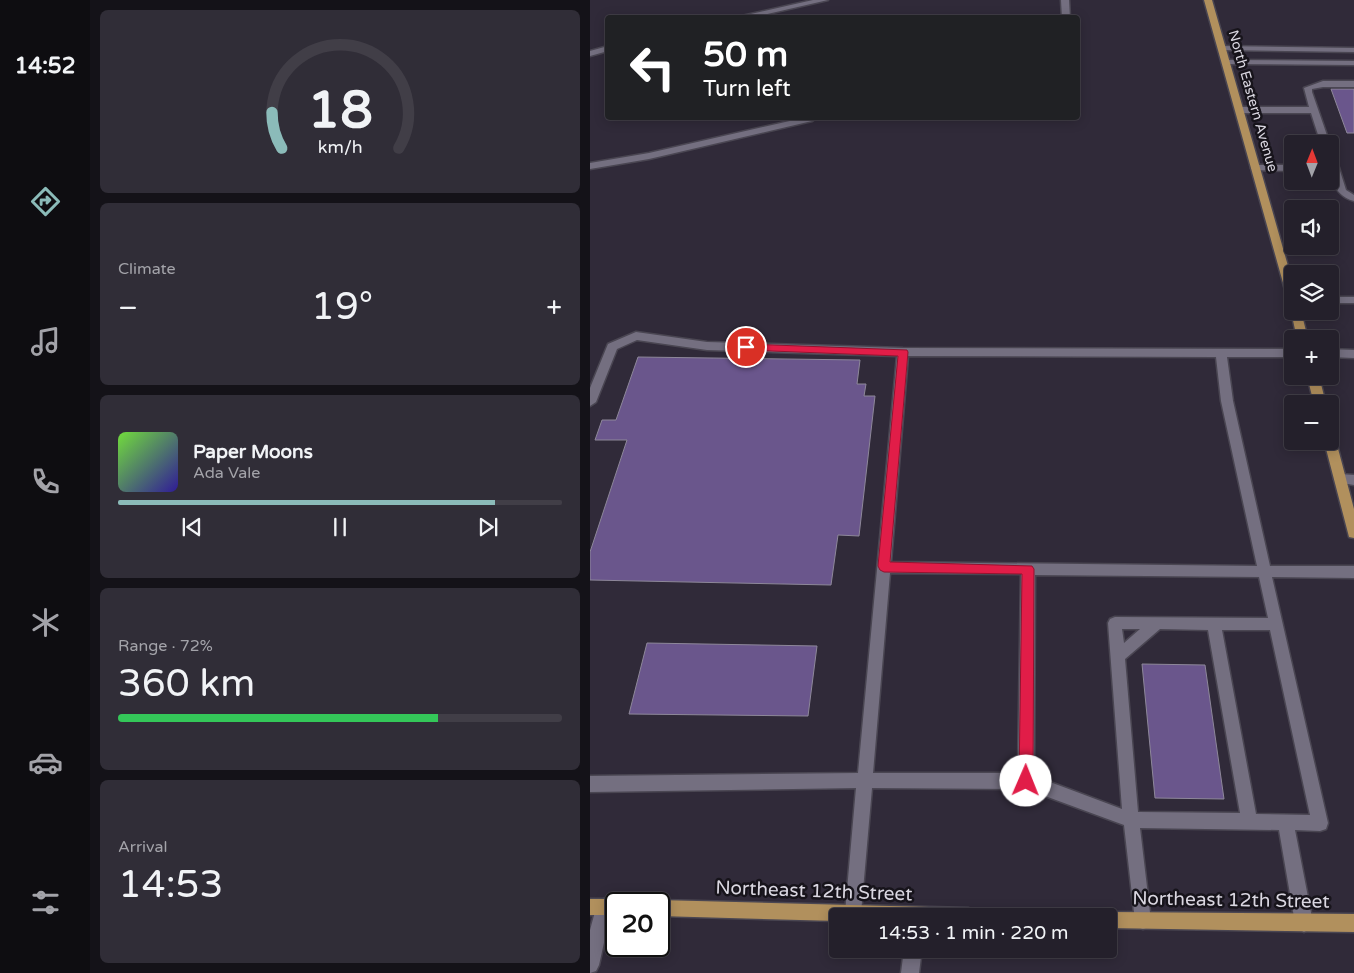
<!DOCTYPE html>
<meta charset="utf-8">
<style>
body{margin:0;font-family:"Varela Round",sans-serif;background:#302d37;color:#f1f3f6;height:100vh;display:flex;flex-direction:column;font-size:19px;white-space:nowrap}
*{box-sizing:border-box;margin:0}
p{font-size:16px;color:#a3a3a9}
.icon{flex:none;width:28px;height:28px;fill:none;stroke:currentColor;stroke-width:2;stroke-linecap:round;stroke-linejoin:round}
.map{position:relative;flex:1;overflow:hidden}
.panel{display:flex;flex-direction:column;gap:10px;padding:10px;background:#141218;width:500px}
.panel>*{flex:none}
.top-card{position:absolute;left:15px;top:15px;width:475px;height:105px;border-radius:5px;box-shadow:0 2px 12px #0003,0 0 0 1px #413e47;background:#202124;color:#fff;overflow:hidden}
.needle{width:32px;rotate:1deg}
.fabs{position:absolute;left:694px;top:135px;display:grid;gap:10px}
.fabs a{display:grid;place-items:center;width:55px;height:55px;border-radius:5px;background:#24202b;box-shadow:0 2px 12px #0003,0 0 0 1px #413e47;font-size:25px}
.speed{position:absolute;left:15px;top:892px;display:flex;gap:10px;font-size:25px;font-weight:700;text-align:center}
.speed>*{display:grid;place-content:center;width:65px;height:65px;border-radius:50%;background:#24202b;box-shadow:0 2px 12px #0003,0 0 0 1px #413e47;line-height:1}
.speed .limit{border:2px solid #111;border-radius:8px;background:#fff;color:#111}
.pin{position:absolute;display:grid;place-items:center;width:42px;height:42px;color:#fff;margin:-21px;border:2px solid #fff;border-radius:50%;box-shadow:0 1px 5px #0007}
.me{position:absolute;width:55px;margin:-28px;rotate:1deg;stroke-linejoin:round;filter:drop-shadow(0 0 4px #0008)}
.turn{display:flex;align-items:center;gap:18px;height:105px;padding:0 15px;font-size:22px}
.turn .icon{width:65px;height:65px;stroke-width:2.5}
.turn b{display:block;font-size:35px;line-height:42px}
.big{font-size:38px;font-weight:600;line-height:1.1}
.panel .widget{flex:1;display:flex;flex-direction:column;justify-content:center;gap:8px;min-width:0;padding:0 18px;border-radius:8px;background:#302d37}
.panel .dial{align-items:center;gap:0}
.dial svg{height:130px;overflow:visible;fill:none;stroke:#413e47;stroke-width:7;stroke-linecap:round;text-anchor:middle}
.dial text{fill:#f1f3f6;stroke:none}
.song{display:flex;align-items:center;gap:15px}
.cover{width:60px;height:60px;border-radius:8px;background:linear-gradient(135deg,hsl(100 70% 55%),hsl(250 70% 35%))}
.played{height:5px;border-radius:2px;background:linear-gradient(90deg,#8bbbb9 85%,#413e47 85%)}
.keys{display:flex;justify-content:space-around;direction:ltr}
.heat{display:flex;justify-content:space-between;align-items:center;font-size:28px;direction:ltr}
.charge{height:8px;border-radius:4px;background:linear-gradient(90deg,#34c759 72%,#413e47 0)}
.trip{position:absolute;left:239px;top:908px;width:288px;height:50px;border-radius:5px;background:#24202b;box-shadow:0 2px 12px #0003,0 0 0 1px #413e47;font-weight:600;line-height:50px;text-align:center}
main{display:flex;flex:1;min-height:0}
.tabs{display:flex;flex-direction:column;width:90px;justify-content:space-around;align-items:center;background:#0e0d11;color:#a3a3a9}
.tabs .icon{width:35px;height:35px}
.tabs .selected{color:#8bbbb9}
.tabs b{font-size:22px;color:#f1f3f6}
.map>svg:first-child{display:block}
</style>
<main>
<nav class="tabs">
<b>14:52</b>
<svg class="icon selected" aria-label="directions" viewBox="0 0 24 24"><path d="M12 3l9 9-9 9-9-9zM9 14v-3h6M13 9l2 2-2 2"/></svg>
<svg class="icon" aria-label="music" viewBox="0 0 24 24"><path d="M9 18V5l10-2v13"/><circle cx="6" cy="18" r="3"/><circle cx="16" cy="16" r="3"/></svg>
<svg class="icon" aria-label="phone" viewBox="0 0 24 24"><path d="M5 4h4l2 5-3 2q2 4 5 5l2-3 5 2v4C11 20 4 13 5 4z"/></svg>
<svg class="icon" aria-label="climate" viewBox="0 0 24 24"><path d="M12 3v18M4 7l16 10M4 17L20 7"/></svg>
<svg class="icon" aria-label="car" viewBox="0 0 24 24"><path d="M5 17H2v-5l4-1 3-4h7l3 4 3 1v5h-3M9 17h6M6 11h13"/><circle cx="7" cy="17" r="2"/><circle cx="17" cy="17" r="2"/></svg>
<svg class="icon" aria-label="filters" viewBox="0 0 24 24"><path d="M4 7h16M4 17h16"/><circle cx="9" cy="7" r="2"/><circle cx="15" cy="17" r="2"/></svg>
</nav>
<section class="panel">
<div class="widget dial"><svg viewBox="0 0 100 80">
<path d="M14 69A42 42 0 1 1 86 69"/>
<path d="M14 69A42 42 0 0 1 8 47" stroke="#8bbbb9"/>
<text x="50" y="56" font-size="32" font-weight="700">18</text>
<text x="50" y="72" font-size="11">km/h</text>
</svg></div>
<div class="widget"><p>Climate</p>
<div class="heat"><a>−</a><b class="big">19°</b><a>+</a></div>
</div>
<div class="widget">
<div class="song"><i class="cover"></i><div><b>Paper Moons</b><p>Ada Vale</p></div></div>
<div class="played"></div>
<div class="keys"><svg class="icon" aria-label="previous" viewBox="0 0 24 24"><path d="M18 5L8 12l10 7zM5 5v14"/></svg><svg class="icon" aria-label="pause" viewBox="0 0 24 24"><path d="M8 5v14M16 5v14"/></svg><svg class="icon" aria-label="next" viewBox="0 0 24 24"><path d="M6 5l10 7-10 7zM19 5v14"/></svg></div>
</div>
<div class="widget"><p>Range · 72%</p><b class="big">360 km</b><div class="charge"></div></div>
<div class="widget"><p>Arrival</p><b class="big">14:53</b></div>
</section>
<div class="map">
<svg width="764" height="973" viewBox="0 0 764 973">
<rect width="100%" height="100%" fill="#302a39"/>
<path fill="#6a568c" stroke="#8e889a" d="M 741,89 L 764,89 L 764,133 L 757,133 Z
M 48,357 L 270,360 L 267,384 L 276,384 L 274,396 L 285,396 L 269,536 L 248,535 L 241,585 L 0,580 L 0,552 L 37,440 L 5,440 L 12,420 L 26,420 Z
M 57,643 L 227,646 L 218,716 L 39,714 Z
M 552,664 L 615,665 L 634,799 L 565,798 Z"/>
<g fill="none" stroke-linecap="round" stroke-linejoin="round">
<g stroke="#4a4652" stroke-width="3">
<path id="minor" d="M 223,0 L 238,0 L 160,18 L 143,18 Z
M 471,0 L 479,0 L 480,18 L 472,18 Z
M 18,46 L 18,51 L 0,56 L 0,51 Z
M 629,46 L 764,48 L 764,52 L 632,50 L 629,50 Z
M 633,60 L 764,61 L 764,65 L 636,64 L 632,62 Z
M 733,81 L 764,81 L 764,87 L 733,87 L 722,89 L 722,92 L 740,144 L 740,145 L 731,144 L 721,113 L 650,113 L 646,110 L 650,107 L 719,107 L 714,88 Z
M 213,118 L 226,118 L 222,121 L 59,159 L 0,169 L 0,163 L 59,153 Z
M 740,152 L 745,155 L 756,190 L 764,195 L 764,201 C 741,195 740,173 740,152 Z
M 666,165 L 702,165 L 702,171 L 663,170 L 661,168 Z
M 740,297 L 764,297 L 764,303 L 740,303 Z
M 46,332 L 117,342 L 313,348 L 702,349 L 702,357 L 637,357 L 643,401 L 680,566 L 764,566 L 764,578 L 682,577 L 738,823 L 736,829 L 730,831 L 705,830 L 723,923 L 720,929 L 714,932 L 708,929 L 705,923 L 689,830 L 550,828 L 561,921 L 559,927 L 553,929 L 547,927 L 545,921 L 534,825 L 436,789 L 282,788 L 271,913 L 270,916 L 256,916 L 255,913 L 266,788 L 0,792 L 0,776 L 268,773 L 307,356 L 117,350 L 47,340 L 27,349 L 6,402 L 0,406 L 0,388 L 18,344 ZM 318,356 L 626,357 L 631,401 L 667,566 L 301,562 ZM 300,573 L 431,574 L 428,773 L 283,773 ZM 445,575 L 669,577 L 678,618 L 525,617 L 520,619 L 518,623 L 532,809 L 444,776 ZM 532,629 L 550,629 L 534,643 ZM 570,629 L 618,630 L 650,813 L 548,812 L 535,659 ZM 632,630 L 680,630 L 720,815 L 666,814 Z
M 740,349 L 764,350 L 764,358 L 740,357 Z
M 750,474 L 764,475 L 764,485 L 746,482 L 744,479 L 746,476 Z
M 14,899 L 20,901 L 22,907 L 9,965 L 6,971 L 0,973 L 0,930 L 8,901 Z
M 314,949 L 332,949 L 329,973 L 311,973 Z"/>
</g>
<g stroke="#4a4652" stroke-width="3">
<path id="major" d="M 614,0 L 622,0 L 702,280 L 702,300 L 697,297 Z
M 702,308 L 702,311 L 711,311 L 718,339 L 707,339 L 701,311 Z
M 717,376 L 729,376 L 736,404 L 724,404 Z
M 740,437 L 746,441 L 764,509 L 764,538 L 759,537 L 758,533 L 734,441 L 740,441 Z
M 0,899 L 26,899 L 32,901 L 33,904 L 26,904 L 26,915 L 0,915 Z
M 69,900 L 378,908 L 384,910 L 386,916 L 248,916 L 248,921 L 69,916 L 69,904 L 62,904 Z
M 518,912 L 764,914 L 764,932 L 518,928 L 518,916 L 511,916 Z"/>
</g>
<use href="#minor" fill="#746f80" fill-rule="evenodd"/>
<use href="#major" fill="#b1905d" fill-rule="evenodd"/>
</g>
<path fill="#e11d48" stroke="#92132f" d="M 156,344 L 317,350 L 318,352 L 300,562 L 442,566 L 444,569 L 443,781 L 441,785 L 436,787 L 431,785 L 429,781 L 432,574 L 294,572 L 290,570 L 288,566 L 308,356 L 156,350 L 151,347 Z"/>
<g text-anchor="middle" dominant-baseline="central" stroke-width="5" stroke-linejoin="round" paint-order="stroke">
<g font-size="14" fill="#dad7e1" stroke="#17141b">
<text transform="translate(663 101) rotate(74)">North Eastern Avenue</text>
</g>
<g font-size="19" fill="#dad7e1" stroke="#17141b">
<text transform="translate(224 891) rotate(2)">Northeast 12th Street</text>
<text transform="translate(641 900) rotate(1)">Northeast 12th Street</text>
</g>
</g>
</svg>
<div class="fabs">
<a><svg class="needle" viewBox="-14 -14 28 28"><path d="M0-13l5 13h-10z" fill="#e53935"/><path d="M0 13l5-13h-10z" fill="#a3a3a9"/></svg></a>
<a><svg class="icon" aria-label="sound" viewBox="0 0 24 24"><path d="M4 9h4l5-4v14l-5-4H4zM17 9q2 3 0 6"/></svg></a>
<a><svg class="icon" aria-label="layers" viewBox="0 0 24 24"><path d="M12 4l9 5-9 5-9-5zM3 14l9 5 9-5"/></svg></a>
<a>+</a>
<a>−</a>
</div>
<div class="speed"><div class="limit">20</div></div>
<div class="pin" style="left:156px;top:347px;background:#d93025"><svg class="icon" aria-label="arrive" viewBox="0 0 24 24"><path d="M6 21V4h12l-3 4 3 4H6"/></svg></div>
<svg class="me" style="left:436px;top:781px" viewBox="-20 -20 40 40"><circle r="19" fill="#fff"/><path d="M0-13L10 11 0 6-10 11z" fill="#e11d48"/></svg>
<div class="trip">14:53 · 1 min · 220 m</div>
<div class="top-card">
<div class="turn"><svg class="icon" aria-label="left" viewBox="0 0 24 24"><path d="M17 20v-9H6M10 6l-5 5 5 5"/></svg><div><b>50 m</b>Turn left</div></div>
</div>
</div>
</main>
